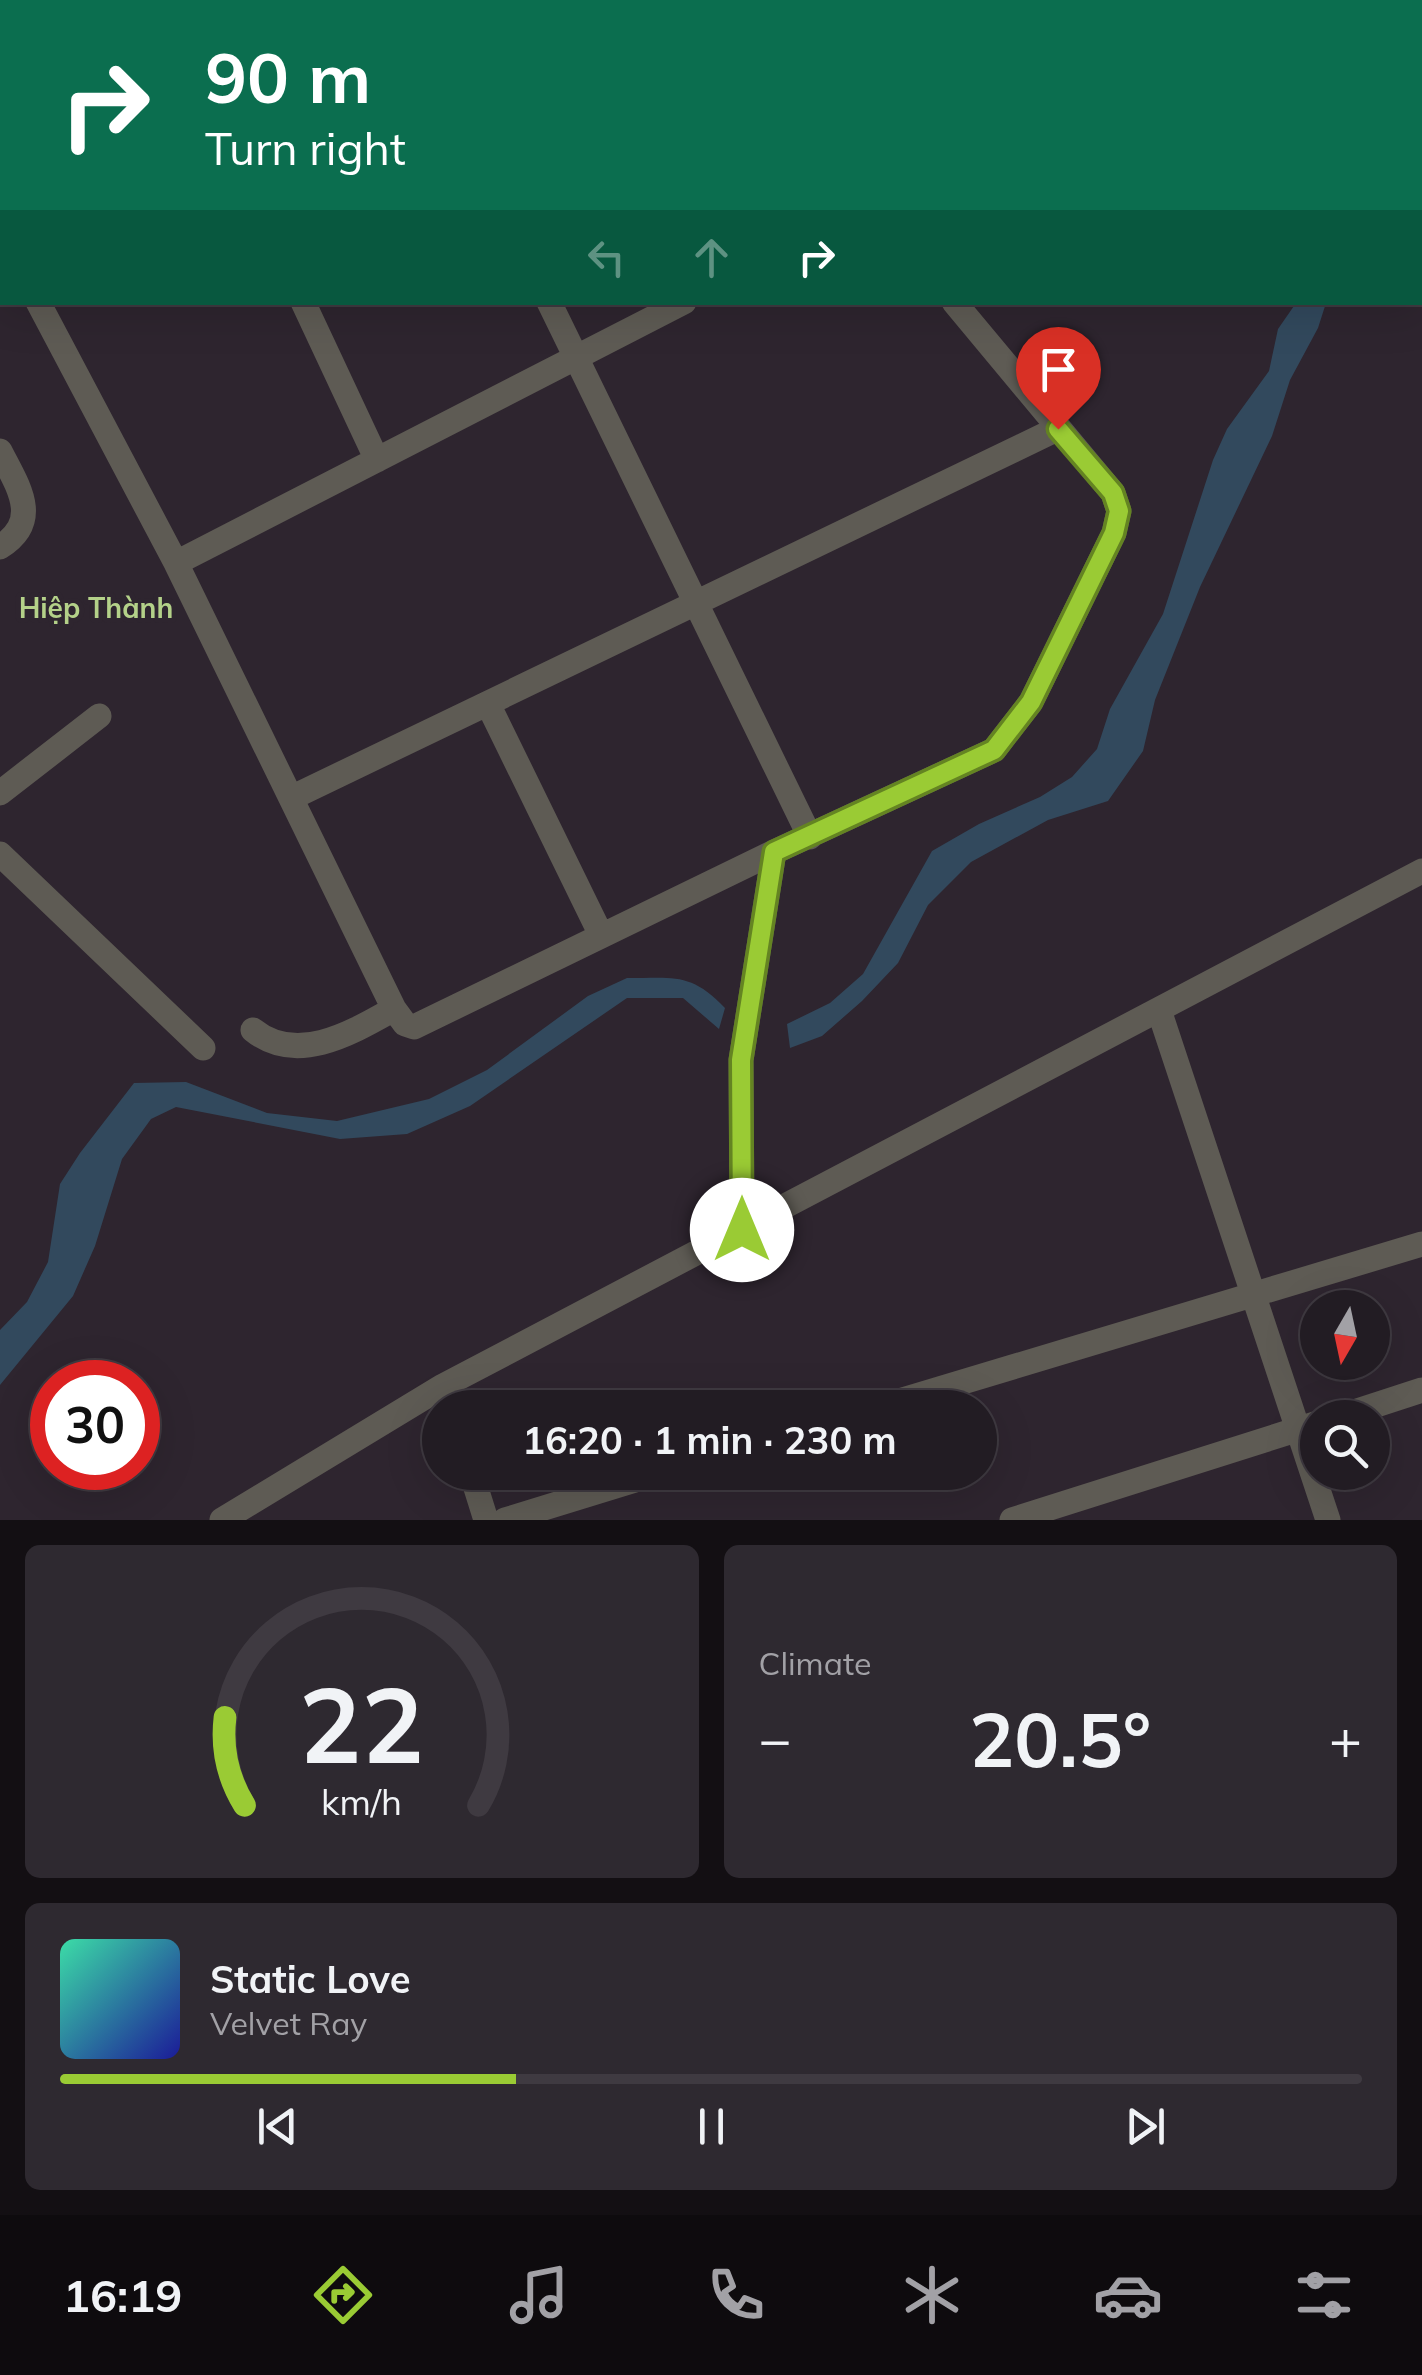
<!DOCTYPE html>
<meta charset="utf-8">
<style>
body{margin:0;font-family:Mulish,sans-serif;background:#2e2930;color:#f1f3f6;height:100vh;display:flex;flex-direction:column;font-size:38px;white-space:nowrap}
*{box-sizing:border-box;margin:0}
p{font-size:32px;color:#a2a1a6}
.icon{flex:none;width:55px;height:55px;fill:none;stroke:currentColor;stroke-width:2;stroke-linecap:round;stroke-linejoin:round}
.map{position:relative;height:1520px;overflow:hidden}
.panel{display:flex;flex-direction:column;gap:25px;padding:25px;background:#130f13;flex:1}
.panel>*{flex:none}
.guide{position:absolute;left:0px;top:0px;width:1422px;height:305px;box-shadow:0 10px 40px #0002,0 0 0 2px #3f3a41;background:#0b6e4f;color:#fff;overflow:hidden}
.needle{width:65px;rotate:189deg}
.buttons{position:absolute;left:1300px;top:1290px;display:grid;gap:20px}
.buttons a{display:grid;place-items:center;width:90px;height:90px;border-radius:50%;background:#221c23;box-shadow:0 10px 40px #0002,0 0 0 2px #3f3a41;font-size:50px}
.speed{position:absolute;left:30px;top:1360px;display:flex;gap:20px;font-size:50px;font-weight:700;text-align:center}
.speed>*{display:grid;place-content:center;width:130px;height:130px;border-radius:50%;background:#221c23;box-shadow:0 10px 40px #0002,0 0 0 2px #3f3a41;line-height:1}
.speed .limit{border:15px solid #d22;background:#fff;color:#111}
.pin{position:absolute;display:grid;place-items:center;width:85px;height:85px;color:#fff;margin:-102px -42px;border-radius:50% 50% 50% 0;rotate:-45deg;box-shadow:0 0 10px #0007}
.pin .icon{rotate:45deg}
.me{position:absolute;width:110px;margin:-55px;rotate:0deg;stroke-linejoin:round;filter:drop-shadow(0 0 8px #0008)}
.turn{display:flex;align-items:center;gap:35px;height:210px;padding:0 40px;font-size:45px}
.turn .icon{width:130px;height:130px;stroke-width:2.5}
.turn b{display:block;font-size:70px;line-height:85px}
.lanes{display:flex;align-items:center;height:95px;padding:0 40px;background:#0003;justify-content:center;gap:50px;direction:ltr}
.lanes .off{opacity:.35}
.big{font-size:75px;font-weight:700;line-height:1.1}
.panel .tile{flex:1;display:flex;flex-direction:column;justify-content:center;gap:15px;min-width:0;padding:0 35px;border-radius:15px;background:#2e2930}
.panel .dial{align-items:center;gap:0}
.dial svg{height:260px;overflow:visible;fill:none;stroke:#3f3a41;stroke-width:7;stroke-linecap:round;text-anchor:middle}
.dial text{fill:#f1f3f6;stroke:none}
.song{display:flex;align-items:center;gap:30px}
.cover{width:120px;height:120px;border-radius:15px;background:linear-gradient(135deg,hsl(160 70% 55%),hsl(240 70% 35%))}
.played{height:10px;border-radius:5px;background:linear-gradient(90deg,#9acb34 35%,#3f3a41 35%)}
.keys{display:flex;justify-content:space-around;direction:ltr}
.heat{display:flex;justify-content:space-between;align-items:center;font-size:55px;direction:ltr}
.panel .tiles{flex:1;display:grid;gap:25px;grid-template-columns:1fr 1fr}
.tile:last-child{grid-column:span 2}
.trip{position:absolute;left:422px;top:1390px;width:575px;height:100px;border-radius:50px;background:#221c23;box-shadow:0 10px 40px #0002,0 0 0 2px #3f3a41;font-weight:700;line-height:100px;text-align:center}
.tabs{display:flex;height:160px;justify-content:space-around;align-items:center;background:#0e0b0e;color:#a2a1a6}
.tabs .icon{width:70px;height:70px}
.tabs .on{color:#9acb34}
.tabs b{font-size:45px;color:#f1f3f6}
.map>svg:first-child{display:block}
</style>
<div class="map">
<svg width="1422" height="1520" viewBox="0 0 1422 1520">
<rect width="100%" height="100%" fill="#2e252f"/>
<path fill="#32495d" d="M 1046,0 L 1422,0 L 1422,303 L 1420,2 Z
M 1296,303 L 1326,303 L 1318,328 L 1290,380 L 1272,436 L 1200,587 L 1155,700 L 1143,751 L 1108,801 L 1048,820 L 971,862 L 928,905 L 898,963 L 862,1001 L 822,1036 L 790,1048 L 787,1024 L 830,1003 L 863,974 L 932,851 L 979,824 L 1040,797 L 1072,777 L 1097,749 L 1110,709 L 1163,614 L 1213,460 L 1227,429 L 1269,371 L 1278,329 Z
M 627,978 C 674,978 691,972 725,1008 L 719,1029 L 683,998 L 627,998 L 470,1106 L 407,1134 L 340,1139 L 176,1107 L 151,1119 L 122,1159 L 95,1246 L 73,1296 L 0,1385 L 0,1330 L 27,1302 L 48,1262 L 60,1184 L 80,1153 L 134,1083 L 186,1082 L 267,1113 L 337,1121 L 429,1099 L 487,1070 L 588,996 Z"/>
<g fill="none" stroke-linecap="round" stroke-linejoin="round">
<path stroke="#5e5b54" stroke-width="25" d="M 401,0 L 402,2
M 718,0 L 720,2
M 106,2 L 108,0
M 317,2 L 322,0
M 0,72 L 2,70
M 0,162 L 2,160
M 0,231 L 2,236
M 38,302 L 176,563 L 394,1009 L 405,1024 L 414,1027 L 774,852 L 994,750 L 1031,702 L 1114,533 L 1119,511 L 1113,493 L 954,302
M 303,302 L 377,460
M 549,302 L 810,837
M 0,451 C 17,485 43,520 0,547
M 176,563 L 684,302
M 488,704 L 601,935
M 0,793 L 99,716
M 291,798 L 1057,429
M 0,854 L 203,1048
M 1159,1010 L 1328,1520
M 253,1030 C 297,1066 353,1032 394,1009
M 742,1230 L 741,1060 L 774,852
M 876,1408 L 1422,1244
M 1336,1418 L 1422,1390
M 471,1472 L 486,1520
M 222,1520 L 443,1386 L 1422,871
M 505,1520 L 661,1472
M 1012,1520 L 1318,1423"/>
</g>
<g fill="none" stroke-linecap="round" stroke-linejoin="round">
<g stroke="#648422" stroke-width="25">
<path id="route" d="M 742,1230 L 741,1060 L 774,852 L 994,750 L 1031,702 L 1114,533 L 1119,511 L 1113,493 L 1058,429"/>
</g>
<use href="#route" stroke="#9acb34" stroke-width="18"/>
</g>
<g text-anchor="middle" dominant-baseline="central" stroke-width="10" stroke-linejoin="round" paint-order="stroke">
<g font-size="28" font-weight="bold" fill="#b4d189" stroke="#2e252f">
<text x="96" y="607">Hiệp Thành</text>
</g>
</g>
</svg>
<div class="buttons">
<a><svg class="needle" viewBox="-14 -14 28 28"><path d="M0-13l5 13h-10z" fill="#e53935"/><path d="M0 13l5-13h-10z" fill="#a2a1a6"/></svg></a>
<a><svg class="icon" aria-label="search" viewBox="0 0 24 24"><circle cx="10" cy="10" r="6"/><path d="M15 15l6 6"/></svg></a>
</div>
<div class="speed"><div class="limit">30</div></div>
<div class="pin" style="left:1058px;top:429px;background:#d93025"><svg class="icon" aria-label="arrive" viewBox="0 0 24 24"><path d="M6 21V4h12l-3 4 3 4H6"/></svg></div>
<svg class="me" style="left:742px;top:1230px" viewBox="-20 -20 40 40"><circle r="19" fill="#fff"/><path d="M0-13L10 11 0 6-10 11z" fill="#9acb34"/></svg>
<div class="trip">16:20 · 1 min · 230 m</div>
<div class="guide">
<div class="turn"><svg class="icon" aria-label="right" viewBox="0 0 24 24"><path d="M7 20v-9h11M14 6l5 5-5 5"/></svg><div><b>90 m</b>Turn right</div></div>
<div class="lanes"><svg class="icon off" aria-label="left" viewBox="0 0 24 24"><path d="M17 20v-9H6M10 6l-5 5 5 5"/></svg><svg class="icon off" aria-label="ahead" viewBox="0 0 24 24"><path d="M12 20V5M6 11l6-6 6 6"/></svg><svg class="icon" aria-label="right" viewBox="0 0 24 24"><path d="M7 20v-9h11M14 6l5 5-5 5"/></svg></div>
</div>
</div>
<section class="panel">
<div class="tiles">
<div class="tile dial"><svg viewBox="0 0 100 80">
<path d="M14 69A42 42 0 1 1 86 69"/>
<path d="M14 69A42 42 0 0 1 8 42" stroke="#9acb34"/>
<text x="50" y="56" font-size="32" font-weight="700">22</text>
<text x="50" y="72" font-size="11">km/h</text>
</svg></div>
<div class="tile"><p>Climate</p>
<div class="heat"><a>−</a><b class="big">20.5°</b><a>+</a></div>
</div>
<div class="tile">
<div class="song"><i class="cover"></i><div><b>Static Love</b><p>Velvet Ray</p></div></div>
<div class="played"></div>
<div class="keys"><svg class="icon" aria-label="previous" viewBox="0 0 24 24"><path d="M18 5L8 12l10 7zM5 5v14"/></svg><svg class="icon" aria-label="pause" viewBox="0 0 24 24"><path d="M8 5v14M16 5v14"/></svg><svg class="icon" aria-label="next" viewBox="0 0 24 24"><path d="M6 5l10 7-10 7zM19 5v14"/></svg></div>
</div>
</div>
</section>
<nav class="tabs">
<b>16:19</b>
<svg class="icon on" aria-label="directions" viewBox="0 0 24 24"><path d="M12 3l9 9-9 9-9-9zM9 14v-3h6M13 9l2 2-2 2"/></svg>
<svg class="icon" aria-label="music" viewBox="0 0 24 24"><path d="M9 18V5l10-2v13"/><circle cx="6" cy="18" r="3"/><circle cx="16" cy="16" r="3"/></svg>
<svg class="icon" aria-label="phone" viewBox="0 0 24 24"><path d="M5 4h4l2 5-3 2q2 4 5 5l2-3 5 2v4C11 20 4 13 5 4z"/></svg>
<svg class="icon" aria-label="climate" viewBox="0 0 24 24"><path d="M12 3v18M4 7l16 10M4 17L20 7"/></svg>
<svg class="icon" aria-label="car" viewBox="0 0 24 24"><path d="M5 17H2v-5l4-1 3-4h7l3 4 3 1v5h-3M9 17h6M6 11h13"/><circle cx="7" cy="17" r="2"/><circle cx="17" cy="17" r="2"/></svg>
<svg class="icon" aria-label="filters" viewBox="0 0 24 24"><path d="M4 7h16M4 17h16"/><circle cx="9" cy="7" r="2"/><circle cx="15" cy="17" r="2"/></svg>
</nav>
